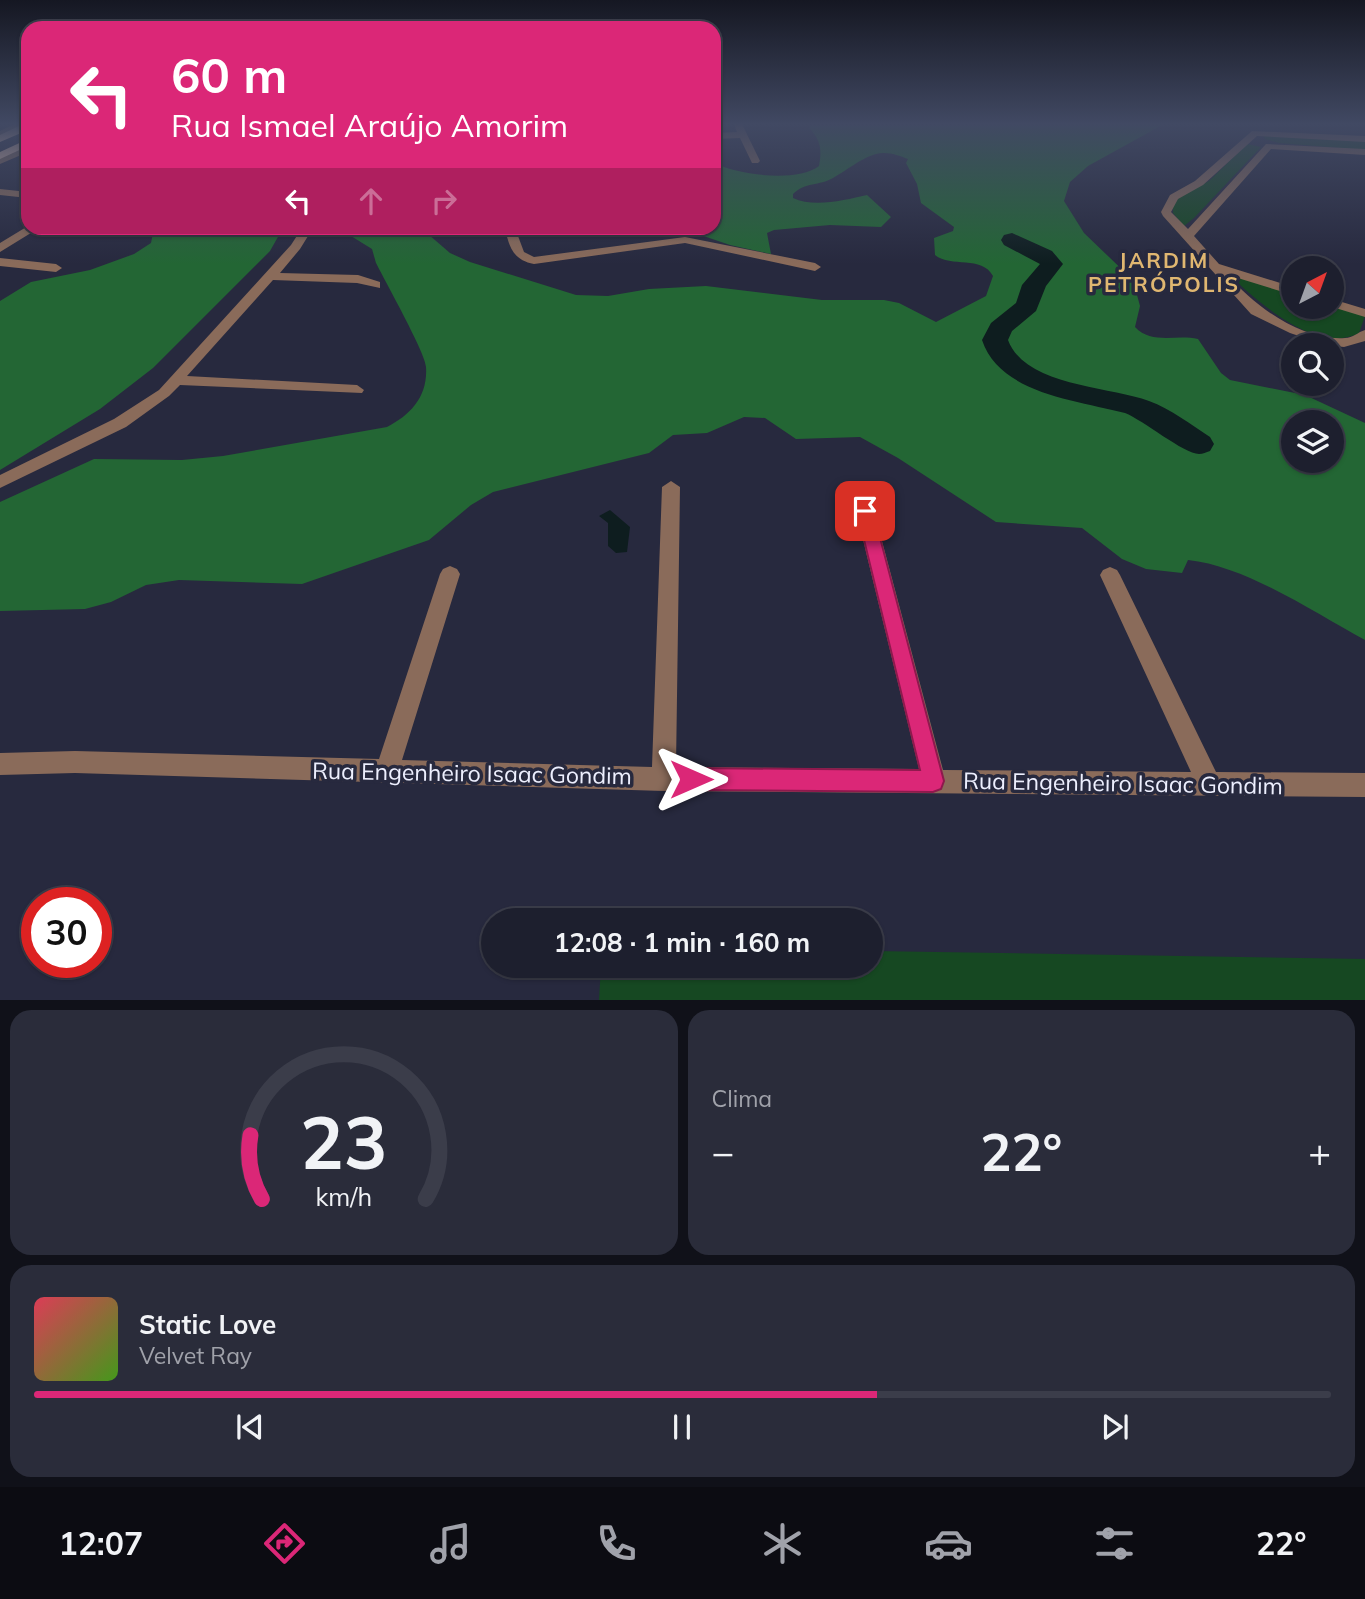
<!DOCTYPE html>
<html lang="pt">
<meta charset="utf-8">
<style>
body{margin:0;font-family:Mulish,sans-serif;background:#2a2c3a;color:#f1f3f6;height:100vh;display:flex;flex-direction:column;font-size:26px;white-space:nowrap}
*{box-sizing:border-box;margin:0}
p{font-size:23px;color:#a0a2aa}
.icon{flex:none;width:38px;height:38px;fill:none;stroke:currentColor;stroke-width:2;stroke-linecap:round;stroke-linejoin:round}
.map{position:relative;height:1000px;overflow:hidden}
.panel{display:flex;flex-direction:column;gap:10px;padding:10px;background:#101119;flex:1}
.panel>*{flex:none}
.top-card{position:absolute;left:21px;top:21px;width:700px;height:214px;border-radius:21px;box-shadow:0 2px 5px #0004,0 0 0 2px #3b3d4a;background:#db2777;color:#fff;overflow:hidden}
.needle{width:46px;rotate:41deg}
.fabs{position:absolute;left:1281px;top:256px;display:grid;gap:14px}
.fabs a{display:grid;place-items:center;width:63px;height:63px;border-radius:50%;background:#1d1f2e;box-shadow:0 2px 5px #0004,0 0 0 2px #3b3d4a;font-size:35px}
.speed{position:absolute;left:21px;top:887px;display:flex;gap:14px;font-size:35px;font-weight:700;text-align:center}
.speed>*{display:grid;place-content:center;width:91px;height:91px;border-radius:50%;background:#1d1f2e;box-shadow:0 2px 5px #0004,0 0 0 2px #3b3d4a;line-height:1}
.speed .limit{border:10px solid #d22;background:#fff;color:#111}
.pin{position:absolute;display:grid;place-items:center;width:60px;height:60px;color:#fff;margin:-30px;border-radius:14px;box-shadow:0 4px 10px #0006}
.me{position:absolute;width:77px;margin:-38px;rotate:90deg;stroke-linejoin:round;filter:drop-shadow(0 0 5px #0008)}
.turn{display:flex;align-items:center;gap:24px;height:147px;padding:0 35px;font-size:32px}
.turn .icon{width:91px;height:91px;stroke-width:2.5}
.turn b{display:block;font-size:49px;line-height:60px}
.lanes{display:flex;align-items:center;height:66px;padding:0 35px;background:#0003;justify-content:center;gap:35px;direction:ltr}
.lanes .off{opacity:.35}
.big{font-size:52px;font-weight:700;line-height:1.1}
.panel .tile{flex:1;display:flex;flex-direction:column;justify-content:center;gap:10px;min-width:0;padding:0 24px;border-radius:21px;background:#2a2c3a}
.panel .dial{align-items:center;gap:0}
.dial svg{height:182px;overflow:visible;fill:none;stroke:#3b3d4a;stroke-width:7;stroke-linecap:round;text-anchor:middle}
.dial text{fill:#f1f3f6;stroke:none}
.song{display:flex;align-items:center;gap:21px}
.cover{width:84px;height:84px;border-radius:10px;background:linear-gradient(135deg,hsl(350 70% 55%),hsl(100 70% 35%))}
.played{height:7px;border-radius:4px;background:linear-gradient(90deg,#db2777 65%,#3b3d4a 65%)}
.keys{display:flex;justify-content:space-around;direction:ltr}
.heat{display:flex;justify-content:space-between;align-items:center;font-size:38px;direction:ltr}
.panel .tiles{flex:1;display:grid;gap:10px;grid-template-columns:1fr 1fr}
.tile:last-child{grid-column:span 2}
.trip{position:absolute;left:481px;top:908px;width:402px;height:70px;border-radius:35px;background:#1d1f2e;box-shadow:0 2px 5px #0004,0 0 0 2px #3b3d4a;font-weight:700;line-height:70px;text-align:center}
.tab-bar{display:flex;height:112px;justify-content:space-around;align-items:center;background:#0c0c12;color:#a0a2aa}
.tab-bar .icon{width:49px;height:49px}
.tab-bar .selected{color:#db2777}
.tab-bar b{font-size:32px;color:#f1f3f6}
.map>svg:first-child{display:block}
</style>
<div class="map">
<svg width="1365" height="1001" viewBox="0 0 1365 1001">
<rect width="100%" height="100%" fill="#27293e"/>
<path fill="#164822" d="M 1262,134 L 1365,140 L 1365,150 L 1279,143 L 1265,139 Z
M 1247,144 L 1261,147 L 1194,218 L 1184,226 L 1173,213 L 1173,207 L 1179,197 L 1209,181 Z
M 1227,273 L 1293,293 L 1293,306 L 1332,305 L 1365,316 L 1359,333 C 1316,356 1256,300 1227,273 Z
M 872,951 L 1365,959 L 1365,1000 L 599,1000 L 601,966 L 872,966 Z"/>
<path fill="#236634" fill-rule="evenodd" d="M 1164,124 L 1088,166 L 1070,182 L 1064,201 L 1084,233 L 1133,280 L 1140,306 L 1135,327 C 1152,345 1176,334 1198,339 L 1221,373 L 1230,380 L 1305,395 L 1365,423 L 1365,640 C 1313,612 1246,566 1188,560 L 1182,573 L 1146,569 L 1122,559 L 1082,528 L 996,522 L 898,458 L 860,437 L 796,439 L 765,418 L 744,417 L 707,433 L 673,435 L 649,453 L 493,492 L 471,505 L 429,540 L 302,584 L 179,580 L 146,585 L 111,602 L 85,609 L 0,611 L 0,502 L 94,459 L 182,460 L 223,456 L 387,427 C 411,415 428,396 426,367 C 426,354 385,281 376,263 L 372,249 L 338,228 L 421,228 L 450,253 L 470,262 L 576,295 L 608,296 L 649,289 L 706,286 L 822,300 L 884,300 L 899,303 L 936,322 L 986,296 L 993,276 C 982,255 951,268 935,255 L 934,238 L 953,231 L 954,227 L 921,203 L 917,184 L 906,163 L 908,159 C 898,155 887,151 876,154 C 863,157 844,172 833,178 C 819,186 805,182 793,194 L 793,198 C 814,208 845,200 867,195 L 891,217 L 881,227 L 830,225 L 774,230 L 767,233 L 771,254 L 730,245 L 680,228 L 714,228 L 714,163 C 739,175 796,183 819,166 C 822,150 821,140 809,128 L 810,125 ZM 1293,422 L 1332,422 L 1332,460 L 1293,460 Z
M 154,228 L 283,228 L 270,251 L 153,368 L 100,409 L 0,470 L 0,301 L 31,282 L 90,270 L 134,254 L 151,243 Z"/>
<path fill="#0e1d1f" d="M 610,510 L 630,527 L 627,552 L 616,553 L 608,546 L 608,523 L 599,516 Z"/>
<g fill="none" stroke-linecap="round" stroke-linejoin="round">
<path fill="#0e1d1f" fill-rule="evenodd" d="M 1012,233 L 1052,251 L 1063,264 L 1046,286 L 1036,311 L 1012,331 L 1008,340 C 1025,386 1108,386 1149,401 C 1171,409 1190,424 1210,437 L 1214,444 L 1210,451 C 1206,452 1203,454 1199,454 C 1184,454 1143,420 1125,413 C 1076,400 1000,394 982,340 L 991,323 L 1016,303 L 1022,285 L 1040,264 L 1004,245 L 1001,240 L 1004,235 Z"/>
<path fill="#8a6b5a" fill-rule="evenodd" d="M 14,124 L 25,124 L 0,137 L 0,131 Z
M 734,124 L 742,124 L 760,161 L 758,163 L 752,163 L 740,138 L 714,139 L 714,133 L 737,132 Z
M 1252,131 L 1365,136 L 1365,142 L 1257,136 L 1203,185 L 1178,199 L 1171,212 L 1188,229 L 1266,144 L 1365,149 L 1365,155 L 1271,149 L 1194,236 L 1219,264 L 1293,287 L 1293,295 L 1228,275 C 1254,306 1302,341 1345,338 C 1353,338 1358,332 1365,330 L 1365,341 L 1344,347 L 1326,345 L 1290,333 L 1251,314 L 1163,216 L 1161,212 L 1170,195 L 1195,181 Z
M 28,145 L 28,152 L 0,164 L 0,157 Z
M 0,189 L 28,192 L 28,198 L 0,195 Z
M 28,226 L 39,228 L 0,252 L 0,243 Z
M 302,228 L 313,228 L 300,249 L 280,273 L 358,275 L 380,282 L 380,288 L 357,283 L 273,280 L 187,376 L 357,385 L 364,390 L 362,393 L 180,385 L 169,396 L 126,427 L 0,488 L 0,475 L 114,419 L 159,390 L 291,245 Z
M 505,228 L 515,228 L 524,252 L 534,257 L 685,237 L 815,263 L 821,267 L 815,271 L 685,243 L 534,264 C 513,260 509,247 505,228 Z
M 0,258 L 56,264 L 62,268 L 56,272 L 0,266 Z
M 1332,299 L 1365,309 L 1365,317 L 1329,306 L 1332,306 Z
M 671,481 L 680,487 L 676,767 L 919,769 L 856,511 L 859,506 L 871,506 L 874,511 L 943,770 L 1191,772 L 1100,575 L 1103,570 L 1110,567 L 1117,570 L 1120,575 L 1216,772 L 1365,773 L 1365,797 L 664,791 L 75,773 L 0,775 L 0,753 L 75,751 L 379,759 L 440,574 L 443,569 L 450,566 L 457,569 L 460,574 L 402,760 L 652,767 L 662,487 Z"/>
<path fill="#f9cbb1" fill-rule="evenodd" d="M 23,124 L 28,124 L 28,130 L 0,142 L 0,135 Z
M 28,139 L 28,146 L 0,159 L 0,152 Z"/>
</g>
<linearGradient id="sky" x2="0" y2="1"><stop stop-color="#151722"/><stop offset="0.47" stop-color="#414963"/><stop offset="1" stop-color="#414963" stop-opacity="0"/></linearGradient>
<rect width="1365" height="264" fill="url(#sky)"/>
<path fill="#db2777" stroke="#8e194d" stroke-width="2" d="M 865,505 L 873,511 L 944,781 L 941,789 L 933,792 L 691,790 L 683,787 L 680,779 L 683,772 L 691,768 L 920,770 L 857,511 Z"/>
<g text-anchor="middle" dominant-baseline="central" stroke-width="7" stroke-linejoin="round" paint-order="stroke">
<g font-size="21" font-weight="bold" letter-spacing="2" fill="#e0b771" stroke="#27293e">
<text x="1164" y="260">JARDIM<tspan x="1164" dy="24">PETRÓPOLIS</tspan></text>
</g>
<g font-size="23" fill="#edeffe" stroke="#27293e">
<text transform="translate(472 773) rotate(1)">Rua Engenheiro Isaac Gondim</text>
<text transform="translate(1123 783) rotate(1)">Rua Engenheiro Isaac Gondim</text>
</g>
</g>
</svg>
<div class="fabs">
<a><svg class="needle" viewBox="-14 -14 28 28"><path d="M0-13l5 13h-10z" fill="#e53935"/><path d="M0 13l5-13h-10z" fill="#a0a2aa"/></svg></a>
<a><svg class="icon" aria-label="search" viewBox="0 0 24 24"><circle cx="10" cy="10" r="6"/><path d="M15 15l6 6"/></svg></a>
<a><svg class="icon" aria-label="layers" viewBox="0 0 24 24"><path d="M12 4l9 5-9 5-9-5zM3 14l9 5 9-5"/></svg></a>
</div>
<div class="speed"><div class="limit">30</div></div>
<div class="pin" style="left:865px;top:511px;background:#d93025"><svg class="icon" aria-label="arrive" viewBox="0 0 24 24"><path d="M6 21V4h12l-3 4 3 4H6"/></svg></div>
<svg class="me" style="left:691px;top:779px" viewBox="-20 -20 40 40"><path d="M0-17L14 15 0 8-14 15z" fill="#db2777" stroke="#fff" stroke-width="4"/></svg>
<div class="trip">12:08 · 1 min · 160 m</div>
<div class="top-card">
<div class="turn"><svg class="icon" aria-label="left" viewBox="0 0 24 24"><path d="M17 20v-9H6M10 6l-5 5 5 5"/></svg><div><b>60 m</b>Rua Ismael Araújo Amorim</div></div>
<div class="lanes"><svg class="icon" aria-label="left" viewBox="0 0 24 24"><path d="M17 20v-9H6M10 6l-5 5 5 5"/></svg><svg class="icon off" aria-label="ahead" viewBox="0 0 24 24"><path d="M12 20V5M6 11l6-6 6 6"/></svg><svg class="icon off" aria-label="right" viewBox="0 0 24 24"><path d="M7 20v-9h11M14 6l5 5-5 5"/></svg></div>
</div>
</div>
<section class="panel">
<div class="tiles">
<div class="tile dial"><svg viewBox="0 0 100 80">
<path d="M14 69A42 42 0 1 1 86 69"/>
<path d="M14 69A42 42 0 0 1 9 41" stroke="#db2777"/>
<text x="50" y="56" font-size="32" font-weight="700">23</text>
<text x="50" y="72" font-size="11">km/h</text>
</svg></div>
<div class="tile"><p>Clima</p>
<div class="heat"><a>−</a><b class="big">22°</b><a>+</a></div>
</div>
<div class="tile">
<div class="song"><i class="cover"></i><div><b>Static Love</b><p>Velvet Ray</p></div></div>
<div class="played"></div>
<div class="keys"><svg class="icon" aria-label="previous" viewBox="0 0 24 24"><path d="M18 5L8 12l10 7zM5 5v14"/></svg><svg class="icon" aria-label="pause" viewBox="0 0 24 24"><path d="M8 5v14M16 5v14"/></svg><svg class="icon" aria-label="next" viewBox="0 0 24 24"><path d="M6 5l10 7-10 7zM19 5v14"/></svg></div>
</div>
</div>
</section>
<nav class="tab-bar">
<b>12:07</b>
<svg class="icon selected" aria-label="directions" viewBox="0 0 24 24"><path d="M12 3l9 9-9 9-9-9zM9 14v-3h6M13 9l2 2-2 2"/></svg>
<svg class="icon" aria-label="music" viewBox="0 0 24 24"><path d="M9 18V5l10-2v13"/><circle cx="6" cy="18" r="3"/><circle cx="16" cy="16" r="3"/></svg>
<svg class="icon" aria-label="phone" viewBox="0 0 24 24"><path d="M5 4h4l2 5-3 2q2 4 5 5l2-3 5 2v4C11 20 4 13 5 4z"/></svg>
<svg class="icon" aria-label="climate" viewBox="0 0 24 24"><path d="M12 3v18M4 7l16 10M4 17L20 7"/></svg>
<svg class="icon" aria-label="car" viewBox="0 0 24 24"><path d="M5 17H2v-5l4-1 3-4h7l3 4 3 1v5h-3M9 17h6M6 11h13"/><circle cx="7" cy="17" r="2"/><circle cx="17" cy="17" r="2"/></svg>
<svg class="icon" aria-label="filters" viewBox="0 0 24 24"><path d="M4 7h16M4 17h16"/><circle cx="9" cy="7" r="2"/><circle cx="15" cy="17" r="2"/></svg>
<b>22°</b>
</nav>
